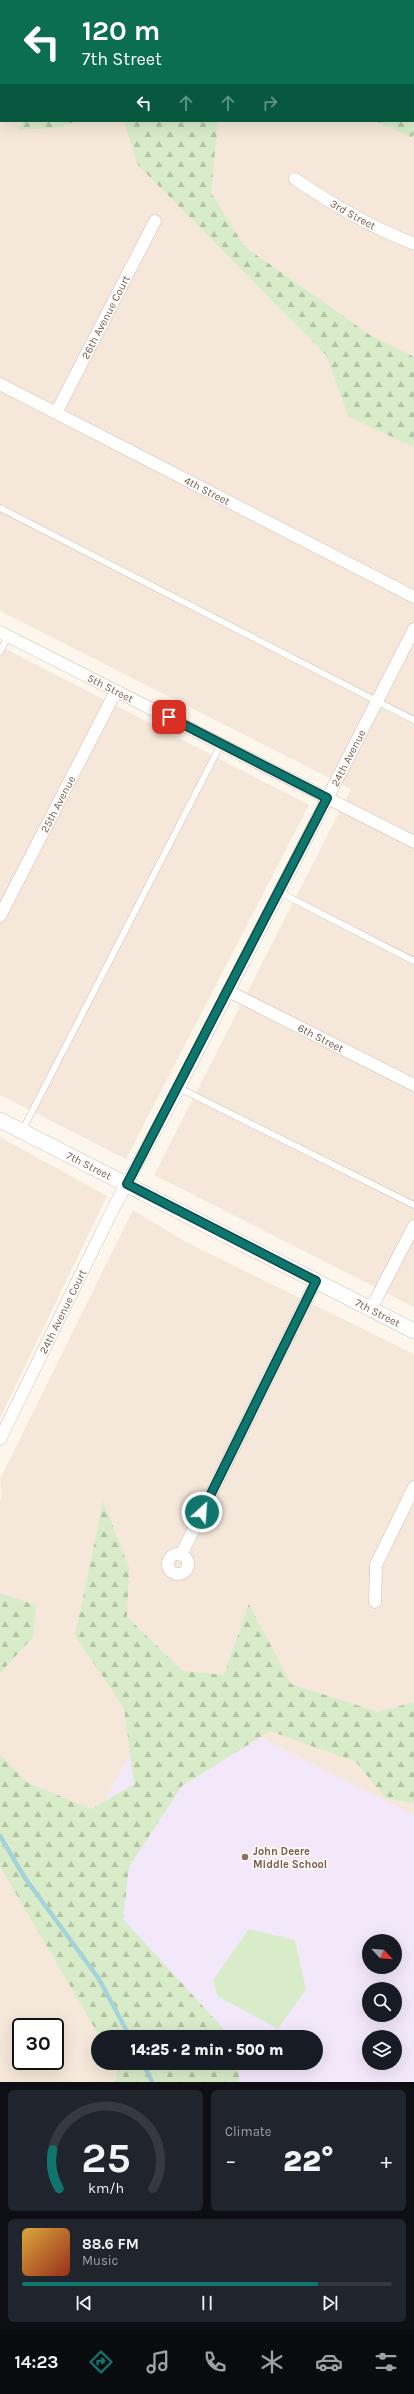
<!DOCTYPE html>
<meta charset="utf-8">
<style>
body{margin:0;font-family:Karla,sans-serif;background:#20242c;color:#f1f3f6;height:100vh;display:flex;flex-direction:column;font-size:15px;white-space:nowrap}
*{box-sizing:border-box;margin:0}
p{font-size:13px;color:#9ea1a6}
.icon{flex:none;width:22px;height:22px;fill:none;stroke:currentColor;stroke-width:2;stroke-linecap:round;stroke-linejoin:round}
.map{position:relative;height:2082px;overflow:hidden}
.drawer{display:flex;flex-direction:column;gap:8px;padding:8px;background:#0d0f14;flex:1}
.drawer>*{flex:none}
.top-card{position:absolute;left:0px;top:0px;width:414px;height:122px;box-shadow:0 4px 16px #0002;background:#0b6e4f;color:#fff;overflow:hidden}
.needle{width:26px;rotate:116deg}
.controls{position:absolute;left:362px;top:1934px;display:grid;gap:8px}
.controls a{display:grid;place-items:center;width:40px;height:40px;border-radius:50%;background:#171b24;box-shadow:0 4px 16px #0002;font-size:20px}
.speed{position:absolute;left:12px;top:2018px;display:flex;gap:8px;font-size:20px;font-weight:700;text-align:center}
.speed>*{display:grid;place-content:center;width:52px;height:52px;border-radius:50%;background:#171b24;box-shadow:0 4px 16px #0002;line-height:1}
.speed .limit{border:2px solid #111;border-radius:6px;background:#fff;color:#111}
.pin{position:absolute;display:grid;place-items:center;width:34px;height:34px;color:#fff;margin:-17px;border-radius:8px;box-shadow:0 2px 6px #0006}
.me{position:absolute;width:44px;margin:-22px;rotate:26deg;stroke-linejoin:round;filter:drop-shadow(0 0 3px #0008)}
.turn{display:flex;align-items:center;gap:14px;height:84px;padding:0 16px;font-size:18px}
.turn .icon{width:52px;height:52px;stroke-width:2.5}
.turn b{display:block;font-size:28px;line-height:34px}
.lanes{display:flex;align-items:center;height:38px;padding:0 16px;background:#0003;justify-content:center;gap:20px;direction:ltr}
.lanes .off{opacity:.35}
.big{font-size:30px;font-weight:800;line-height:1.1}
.drawer .widget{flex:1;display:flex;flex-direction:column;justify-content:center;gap:6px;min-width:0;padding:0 14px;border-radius:6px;background:#20242c}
.drawer .dial{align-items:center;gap:0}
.dial svg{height:104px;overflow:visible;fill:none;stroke:#363941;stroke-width:7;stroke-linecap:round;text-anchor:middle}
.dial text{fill:#f1f3f6;stroke:none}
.song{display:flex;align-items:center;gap:12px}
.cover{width:48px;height:48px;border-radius:6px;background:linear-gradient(135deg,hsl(40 70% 55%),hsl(10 70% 35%))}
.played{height:4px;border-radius:2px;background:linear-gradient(90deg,#0f766e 80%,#363941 80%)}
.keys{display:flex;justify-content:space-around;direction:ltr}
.heat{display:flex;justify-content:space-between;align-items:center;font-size:22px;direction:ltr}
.drawer .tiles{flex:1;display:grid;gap:8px;grid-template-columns:1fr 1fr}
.widget:last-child{grid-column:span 2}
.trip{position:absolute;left:91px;top:2030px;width:232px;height:40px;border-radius:20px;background:#171b24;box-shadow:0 4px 16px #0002;font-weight:800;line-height:40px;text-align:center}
.tab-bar{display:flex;height:64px;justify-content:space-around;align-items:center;background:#090b0e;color:#9ea1a6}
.tab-bar .icon{width:28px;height:28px}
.tab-bar .current{color:#0f766e}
.tab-bar b{font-size:18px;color:#f1f3f6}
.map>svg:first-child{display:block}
</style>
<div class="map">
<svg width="414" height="2082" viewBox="0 0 414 2082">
<defs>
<pattern id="forest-firs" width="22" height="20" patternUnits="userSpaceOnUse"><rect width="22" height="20" fill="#d8ecc9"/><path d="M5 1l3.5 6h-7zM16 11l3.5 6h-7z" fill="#b4c2a5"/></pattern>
</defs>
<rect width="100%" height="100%" fill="#fdf6ec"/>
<path fill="#f5e8da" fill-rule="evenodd" d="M 0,0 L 414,0 L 414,1307 L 154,1175 L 351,789 L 0,611 ZM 1,1 L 413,1 L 413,121 L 1,121 Z
M 0,646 L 309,805 L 126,1159 L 0,1095 Z
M 0,1137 L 107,1196 L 0,1418 Z
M 133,1210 L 186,1242 L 414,1354 L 414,1815 L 206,1710 L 144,2037 L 98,2037 L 98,2063 L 155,2063 L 162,2082 L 0,2082 L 0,1502 L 2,1495 L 0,1479 ZM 21,2027 L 55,2027 L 55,2061 L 21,2061 Z"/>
<path fill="#f3e8fa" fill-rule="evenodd" d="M 165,1686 L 206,1710 L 414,1815 L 414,2082 L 162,2082 L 155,2063 L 316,2063 L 316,2037 L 144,2037 L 53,1900 ZM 369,1941 L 395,1941 L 395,1967 L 369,1967 ZM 369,1989 L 395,1989 L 395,2015 L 369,2015 ZM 369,2037 L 395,2037 L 395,2063 L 369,2063 Z"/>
<path fill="#d8ecc9" d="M 249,1929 L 295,1940 L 306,1989 L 278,2029 L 217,1996 L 213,1980 Z"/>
<path fill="url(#forest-firs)" d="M 0,0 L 34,0 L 1,1 L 0,73 Z
M 413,65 L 414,135 L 411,137 L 375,121 L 413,121 Z
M 23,121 L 76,121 L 62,127 L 18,130 Z
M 124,121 L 218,121 L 211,193 L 245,247 L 370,335 L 414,357 L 414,447 L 349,417 L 326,355 L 138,165 Z
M 103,1501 L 129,1567 L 127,1617 L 183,1671 L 224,1675 L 249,1604 L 291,1684 L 378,1712 L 414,1702 L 414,1803 L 385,1798 L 356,1762 L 270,1731 L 182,1786 L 129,1867 L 123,1919 L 231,2037 L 100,2037 L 0,1866 L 0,1755 L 28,1783 L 91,1809 L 134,1784 L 124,1708 L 75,1636 Z
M 0,1593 L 36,1605 L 33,1637 L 0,1673 Z
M 114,2063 L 239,2063 L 239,2082 L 115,2082 L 118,2069 Z"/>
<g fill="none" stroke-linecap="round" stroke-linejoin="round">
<path stroke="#a5d3da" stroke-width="4.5" d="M 0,1836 L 25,1878 L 99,1979 L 130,2037
M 143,2063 L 152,2082"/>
<g stroke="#d1beb0" stroke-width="7">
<path id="service" d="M 0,508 L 414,720
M 0,652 L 8,636
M 279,892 L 414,961
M 179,1088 L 414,1205
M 22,1131 L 221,744"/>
</g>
<g stroke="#d1beb0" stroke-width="13">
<g id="minor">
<path id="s1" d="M 295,179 C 330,203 374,228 414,244"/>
<path id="s2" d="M 0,384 L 414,597"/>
<path id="s3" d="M 56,413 L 155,221"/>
<path id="s4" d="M 0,632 L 414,842"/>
<path id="s5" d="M 0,916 L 116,691"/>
<path id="s6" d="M 228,991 L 414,1085"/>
<path d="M 371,1309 L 414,1226"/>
<path id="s7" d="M 0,1439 L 114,1207 L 179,1088 L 414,629"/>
<circle cx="178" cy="1564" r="10"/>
<path d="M 181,1555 L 316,1281"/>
<path d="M 375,1602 L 376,1565 L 414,1487"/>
</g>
</g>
<g stroke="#d1beb0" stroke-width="16">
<g id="tertiary">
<path id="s8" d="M 0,1120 L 414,1331"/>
</g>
</g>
<use href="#service" stroke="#fff" stroke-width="6"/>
<use href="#minor" stroke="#fff" stroke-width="12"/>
<use href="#tertiary" stroke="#fff" stroke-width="15"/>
</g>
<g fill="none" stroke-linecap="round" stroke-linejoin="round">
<g stroke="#0a4d48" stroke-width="10">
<path id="route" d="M 169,717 L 327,798 L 127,1184 L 316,1281 L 202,1512"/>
</g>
<use href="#route" stroke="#0f766e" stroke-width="7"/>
</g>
<circle fill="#8d6e63" stroke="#fffaf3" stroke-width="1.5" cx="245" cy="1857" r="4"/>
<g text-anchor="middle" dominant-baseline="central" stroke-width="3.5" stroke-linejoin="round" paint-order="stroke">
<g font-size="11" fill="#7a5c4d" stroke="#fffaf3">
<text stroke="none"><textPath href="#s1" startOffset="68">3rd Street</textPath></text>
<text stroke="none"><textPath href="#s3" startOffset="108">26th Avenue Court</textPath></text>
<text stroke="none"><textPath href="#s2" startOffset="233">4th Street</textPath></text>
<text stroke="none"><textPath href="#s4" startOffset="124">5th Street</textPath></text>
<text stroke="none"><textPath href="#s7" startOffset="765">24th Avenue</textPath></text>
<text stroke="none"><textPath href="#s5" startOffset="126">25th Avenue</textPath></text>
<text stroke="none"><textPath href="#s6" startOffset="104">6th Street</textPath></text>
<text stroke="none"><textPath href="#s8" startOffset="100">7th Street</textPath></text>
<text stroke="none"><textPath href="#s7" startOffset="142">24th Avenue Court</textPath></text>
<text stroke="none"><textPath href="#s8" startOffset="424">7th Street</textPath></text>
</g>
<g font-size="11" font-weight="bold" fill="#785e54" stroke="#fffaf3" text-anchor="start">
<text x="253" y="1851">John Deere<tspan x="253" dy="13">Middle School</tspan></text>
</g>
</g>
</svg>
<div class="controls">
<a><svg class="needle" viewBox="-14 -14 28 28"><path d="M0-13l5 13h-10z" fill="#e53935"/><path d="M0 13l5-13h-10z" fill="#9ea1a6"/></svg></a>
<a><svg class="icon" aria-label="search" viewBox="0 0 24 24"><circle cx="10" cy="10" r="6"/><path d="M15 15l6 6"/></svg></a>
<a><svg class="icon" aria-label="layers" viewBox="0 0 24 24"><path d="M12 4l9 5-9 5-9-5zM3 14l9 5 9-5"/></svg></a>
</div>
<div class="speed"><div class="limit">30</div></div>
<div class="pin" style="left:169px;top:717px;background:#d93025"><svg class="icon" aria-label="arrive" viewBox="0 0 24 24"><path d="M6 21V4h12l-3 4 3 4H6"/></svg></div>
<svg class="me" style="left:202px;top:1512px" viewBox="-20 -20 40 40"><circle r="17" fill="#0f766e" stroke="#fff" stroke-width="3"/><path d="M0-11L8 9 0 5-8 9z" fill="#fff"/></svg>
<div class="trip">14:25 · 2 min · 500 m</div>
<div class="top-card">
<div class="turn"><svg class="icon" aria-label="left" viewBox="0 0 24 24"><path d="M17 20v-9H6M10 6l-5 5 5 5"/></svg><div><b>120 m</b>7th Street</div></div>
<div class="lanes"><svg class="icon" aria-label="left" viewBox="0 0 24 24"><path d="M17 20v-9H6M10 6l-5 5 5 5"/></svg><svg class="icon off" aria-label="ahead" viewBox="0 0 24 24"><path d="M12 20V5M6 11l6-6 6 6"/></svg><svg class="icon off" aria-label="ahead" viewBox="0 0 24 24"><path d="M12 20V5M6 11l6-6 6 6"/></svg><svg class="icon off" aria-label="right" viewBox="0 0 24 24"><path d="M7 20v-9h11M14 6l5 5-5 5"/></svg></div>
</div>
</div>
<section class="drawer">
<div class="tiles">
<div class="widget dial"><svg viewBox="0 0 100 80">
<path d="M14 69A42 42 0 1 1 86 69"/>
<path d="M14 69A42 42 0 0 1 9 39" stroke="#0f766e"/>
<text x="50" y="56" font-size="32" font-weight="700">25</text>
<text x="50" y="72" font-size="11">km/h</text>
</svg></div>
<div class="widget"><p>Climate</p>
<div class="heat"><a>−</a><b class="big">22°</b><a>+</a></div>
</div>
<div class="widget">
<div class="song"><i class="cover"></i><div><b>88.6 FM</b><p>Music</p></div></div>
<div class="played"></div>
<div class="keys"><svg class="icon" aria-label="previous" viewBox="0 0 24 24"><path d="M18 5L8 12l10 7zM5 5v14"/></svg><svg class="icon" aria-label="pause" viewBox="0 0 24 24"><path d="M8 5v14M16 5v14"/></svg><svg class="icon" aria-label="next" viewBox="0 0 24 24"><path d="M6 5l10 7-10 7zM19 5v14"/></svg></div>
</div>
</div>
</section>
<nav class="tab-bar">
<b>14:23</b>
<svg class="icon current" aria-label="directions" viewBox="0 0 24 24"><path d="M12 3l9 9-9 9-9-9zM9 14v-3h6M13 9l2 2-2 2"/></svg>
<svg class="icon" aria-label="music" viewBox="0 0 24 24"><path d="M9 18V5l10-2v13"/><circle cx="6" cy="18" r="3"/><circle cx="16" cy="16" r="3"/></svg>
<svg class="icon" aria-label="phone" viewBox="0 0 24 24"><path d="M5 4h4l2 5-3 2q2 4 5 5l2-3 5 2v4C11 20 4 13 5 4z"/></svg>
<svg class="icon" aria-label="climate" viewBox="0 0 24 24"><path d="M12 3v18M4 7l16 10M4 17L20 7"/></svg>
<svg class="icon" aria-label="car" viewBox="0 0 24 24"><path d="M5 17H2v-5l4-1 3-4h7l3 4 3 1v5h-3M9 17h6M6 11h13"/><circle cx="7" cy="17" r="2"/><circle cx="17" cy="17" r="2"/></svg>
<svg class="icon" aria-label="filters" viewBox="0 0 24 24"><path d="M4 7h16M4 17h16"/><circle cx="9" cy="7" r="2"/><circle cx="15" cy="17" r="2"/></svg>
</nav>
